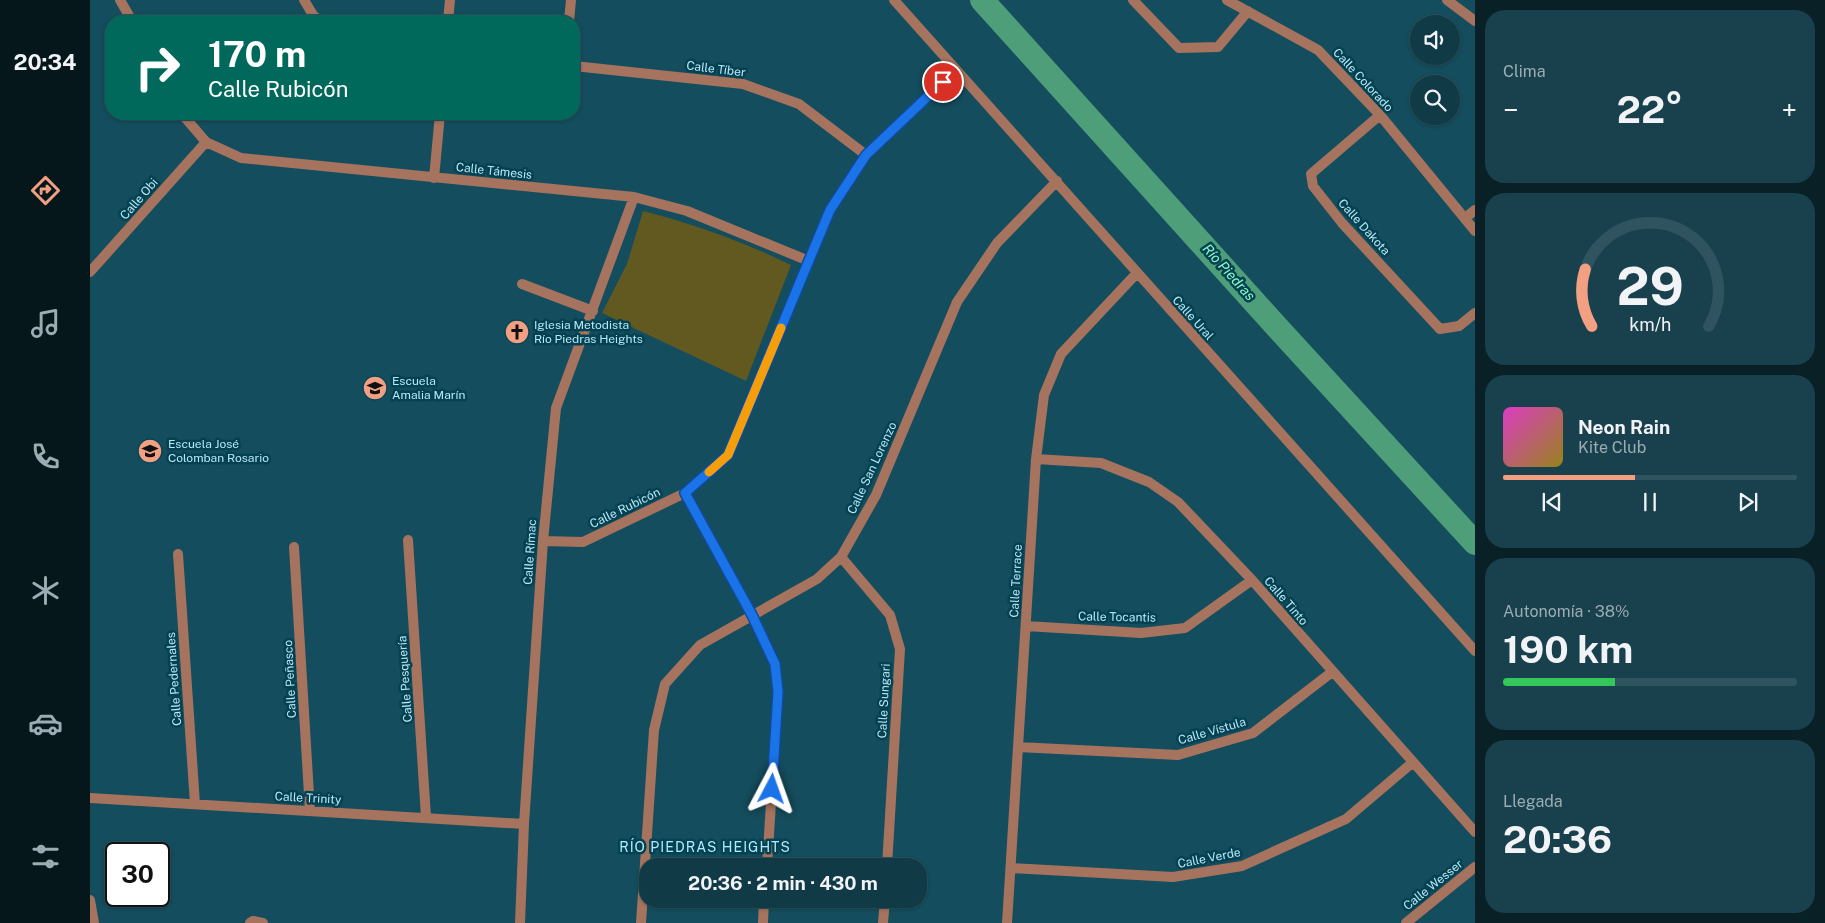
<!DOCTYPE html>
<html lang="es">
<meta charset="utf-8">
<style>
body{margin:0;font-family:"Public Sans",sans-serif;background:#18414d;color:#f1f3f6;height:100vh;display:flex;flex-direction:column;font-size:19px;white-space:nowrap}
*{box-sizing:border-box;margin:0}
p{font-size:16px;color:#9badb3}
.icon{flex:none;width:28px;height:28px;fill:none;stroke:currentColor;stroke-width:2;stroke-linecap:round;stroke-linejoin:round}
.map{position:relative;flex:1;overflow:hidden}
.drawer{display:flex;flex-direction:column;gap:10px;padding:10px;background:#082026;width:350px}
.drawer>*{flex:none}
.top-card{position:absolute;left:15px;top:15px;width:475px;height:105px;border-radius:20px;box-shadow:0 1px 4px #0004,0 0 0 1px #2f545f;background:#00695c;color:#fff;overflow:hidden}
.controls{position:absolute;left:1320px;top:15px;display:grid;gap:10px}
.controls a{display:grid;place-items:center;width:50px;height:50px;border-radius:50%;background:#0f3a46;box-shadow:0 1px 4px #0004,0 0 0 1px #2f545f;font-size:25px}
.speed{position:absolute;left:15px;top:842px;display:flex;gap:10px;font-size:25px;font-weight:700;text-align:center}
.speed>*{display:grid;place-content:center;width:65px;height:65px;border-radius:50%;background:#0f3a46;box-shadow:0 1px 4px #0004,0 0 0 1px #2f545f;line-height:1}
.speed .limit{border:2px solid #111;border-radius:8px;background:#fff;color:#111}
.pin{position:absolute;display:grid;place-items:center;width:42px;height:42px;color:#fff;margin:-21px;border:2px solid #fff;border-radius:50%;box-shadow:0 1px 5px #0007}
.me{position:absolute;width:55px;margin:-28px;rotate:4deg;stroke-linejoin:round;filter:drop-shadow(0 0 4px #0008)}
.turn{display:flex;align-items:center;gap:18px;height:105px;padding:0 20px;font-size:22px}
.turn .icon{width:65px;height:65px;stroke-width:2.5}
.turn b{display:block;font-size:35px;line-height:42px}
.big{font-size:38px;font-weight:700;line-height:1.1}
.drawer .tile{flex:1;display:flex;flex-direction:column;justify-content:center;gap:8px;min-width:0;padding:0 18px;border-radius:20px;background:#18414d}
.drawer .dial{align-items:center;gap:0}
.dial svg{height:130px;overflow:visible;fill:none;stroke:#2f545f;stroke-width:7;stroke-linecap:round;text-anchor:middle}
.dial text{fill:#f1f3f6;stroke:none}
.song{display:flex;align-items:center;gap:15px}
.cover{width:60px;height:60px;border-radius:8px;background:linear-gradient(135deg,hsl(310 70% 55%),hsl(50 70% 35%))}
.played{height:5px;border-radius:2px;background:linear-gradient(90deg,#f2a081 45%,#2f545f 45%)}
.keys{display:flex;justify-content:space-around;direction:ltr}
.heat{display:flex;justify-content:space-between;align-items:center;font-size:28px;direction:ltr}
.charge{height:8px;border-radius:4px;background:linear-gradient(90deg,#34c759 38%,#2f545f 0)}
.trip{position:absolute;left:549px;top:858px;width:288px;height:50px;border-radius:20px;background:#0f3a46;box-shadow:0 1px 4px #0004,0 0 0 1px #2f545f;font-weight:700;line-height:50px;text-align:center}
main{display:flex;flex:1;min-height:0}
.dock{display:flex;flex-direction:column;width:90px;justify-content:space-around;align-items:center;background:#06171c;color:#9badb3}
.dock .icon{width:35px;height:35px}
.dock .on{color:#f2a081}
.dock b{font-size:22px;color:#f1f3f6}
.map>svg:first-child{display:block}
</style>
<main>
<nav class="dock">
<b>20:34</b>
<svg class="icon on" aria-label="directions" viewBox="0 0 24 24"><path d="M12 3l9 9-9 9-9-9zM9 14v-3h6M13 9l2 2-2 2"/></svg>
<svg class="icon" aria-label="music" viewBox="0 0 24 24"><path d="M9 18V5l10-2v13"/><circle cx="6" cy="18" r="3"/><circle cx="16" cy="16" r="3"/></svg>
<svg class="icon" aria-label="phone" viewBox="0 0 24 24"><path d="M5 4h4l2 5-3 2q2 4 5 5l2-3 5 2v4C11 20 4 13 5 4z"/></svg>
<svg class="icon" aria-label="climate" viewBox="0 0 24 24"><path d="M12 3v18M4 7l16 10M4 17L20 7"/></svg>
<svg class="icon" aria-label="car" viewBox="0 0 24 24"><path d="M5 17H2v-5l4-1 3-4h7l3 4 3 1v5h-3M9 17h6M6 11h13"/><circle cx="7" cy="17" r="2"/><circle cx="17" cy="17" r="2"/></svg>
<svg class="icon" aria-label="filters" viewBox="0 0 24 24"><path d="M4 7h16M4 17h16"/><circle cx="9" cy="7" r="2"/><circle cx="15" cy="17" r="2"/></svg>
</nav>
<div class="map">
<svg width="1385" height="923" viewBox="0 0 1385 923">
<rect width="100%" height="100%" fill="#144d5d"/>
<path fill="#61591f" d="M 553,211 C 604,224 654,242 701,265 L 656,381 L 512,313 L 537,264 Z"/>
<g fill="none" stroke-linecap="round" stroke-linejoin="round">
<path stroke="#4e9f79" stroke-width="24" d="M 892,0 L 1186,326 L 1385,543"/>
<path stroke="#a6735f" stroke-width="10" d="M 30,0 L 42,21
M 214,0 L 223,15 L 230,21
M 804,0 L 1385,651
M 1043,0 L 1089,48 L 1128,47 L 1158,11
M 1137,0 L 1228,50 L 1290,115 L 1385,231
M 1357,0 L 1385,21
M 358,21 L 360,0
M 479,21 L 481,0
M 484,66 L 653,84 L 709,104 L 776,155
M 92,114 L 116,142 L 151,158 L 544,197 L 597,211 L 719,261
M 1290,115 L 1221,174 L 1223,186 L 1252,223 L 1350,329 L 1369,326 L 1385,313
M 344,178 L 350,114
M 1375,218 L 1385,210
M 0,272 L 116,142
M 432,284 L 503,311
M 946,459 L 1011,463 L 1059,482 L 1088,502 L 1162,580 L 1385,832
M 595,493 L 662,615 L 685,664 L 688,692 L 677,866
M 318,540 L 336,817
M 453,541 L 493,542 L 595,493 L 638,455 L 740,210 L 776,155 L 866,70
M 204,547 L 220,811
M 88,554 L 105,804
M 751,557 L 800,615 L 810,649 L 797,866
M 936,626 L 1051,633 L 1095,628 L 1162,580
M 928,747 L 1088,755 L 1163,733 L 1242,672
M 0,798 L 434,824
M 921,868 L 1083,877 L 1152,866 L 1256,819 L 1322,763
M 0,900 L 4,923
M 160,923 L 163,921 L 173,923
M 430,923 L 434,824 L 453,541 L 466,408 L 544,197
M 551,923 L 564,730 L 575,684 L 610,645 L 727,579 L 751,557 L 786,495 L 867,302 L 907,243 L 967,181
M 673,923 L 674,899
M 793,923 L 795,899
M 917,923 L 946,459 L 954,395 L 971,354 L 1046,274
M 1316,923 L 1385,867"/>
</g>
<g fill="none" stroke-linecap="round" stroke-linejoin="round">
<g stroke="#114b97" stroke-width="12">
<path id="route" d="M 682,789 L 688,692 L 685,664 L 662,615 L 595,493 L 638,455 L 740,210 L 776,155 L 853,82"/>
</g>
<use href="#route" stroke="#1a73e8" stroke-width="9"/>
<path stroke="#f59e0b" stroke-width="9" d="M 619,472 L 638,455 L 691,328"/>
</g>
<defs>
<g id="church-disc" transform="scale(1.25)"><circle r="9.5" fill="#f2a081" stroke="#044252"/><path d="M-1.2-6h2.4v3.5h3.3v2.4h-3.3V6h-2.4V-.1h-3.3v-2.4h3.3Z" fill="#111"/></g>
<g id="school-disc" transform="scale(1.25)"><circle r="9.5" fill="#f2a081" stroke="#044252"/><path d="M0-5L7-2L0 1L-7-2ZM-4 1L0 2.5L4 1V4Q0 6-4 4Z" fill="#111"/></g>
</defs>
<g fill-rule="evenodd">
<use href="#church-disc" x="427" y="332"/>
<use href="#school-disc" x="285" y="388"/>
<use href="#school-disc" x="60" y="451"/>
</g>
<g text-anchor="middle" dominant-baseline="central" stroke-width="5" stroke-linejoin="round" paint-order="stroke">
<g font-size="12" fill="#b9e7f8" stroke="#044252">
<text transform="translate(626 69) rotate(7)">Calle Tíber</text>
<text transform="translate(1273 80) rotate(47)">Calle Colorado</text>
<text transform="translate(404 171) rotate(6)">Calle Támesis</text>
<text transform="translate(49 199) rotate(-49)">Calle Obi</text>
<text transform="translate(1274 227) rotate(48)">Calle Dakota</text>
<text transform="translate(1103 318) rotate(48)">Calle Ural</text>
<text transform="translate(782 468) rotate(-65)">Calle San Lorenzo</text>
<text transform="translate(535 508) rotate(-26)">Calle Rubicón</text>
<text transform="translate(440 552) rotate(-86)">Calle Rímac</text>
<text transform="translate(926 581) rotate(-87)">Calle Terrace</text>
<text transform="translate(1196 601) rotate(49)">Calle Tinto</text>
<text transform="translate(1027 617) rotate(1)">Calle Tocantis</text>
<text transform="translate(84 679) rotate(-94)">Calle Pedernales</text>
<text transform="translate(200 679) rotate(-93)">Calle Peñasco</text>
<text transform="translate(315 679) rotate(-94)">Calle Pesquería</text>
<text transform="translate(794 701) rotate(-87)">Calle Sungari</text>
<text transform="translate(1122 731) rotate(-16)">Calle Vístula</text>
<text transform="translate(218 798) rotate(3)">Calle Trinity</text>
<text transform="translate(1119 858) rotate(-11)">Calle Verde</text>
<text transform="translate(1343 885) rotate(-39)">Calle Wesser</text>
</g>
<g font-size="12" fill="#b9e7f8" stroke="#044252" text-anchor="start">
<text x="444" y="325">Iglesia Metodista<tspan x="444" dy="14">Río Piedras Heights</tspan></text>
<text x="302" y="381">Escuela<tspan x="302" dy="14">Amalia Marín</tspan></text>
<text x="78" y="444">Escuela José<tspan x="78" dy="14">Colomban Rosario</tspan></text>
</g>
<g font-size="14" font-style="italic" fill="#8cfcc6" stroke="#044252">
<text transform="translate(1139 272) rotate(48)">Río Piedras</text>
</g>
<g font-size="14" letter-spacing="1" fill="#b2eafe" stroke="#044252">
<text x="615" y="847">RÍO PIEDRAS HEIGHTS</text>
</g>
</g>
</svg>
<div class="controls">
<a><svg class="icon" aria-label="sound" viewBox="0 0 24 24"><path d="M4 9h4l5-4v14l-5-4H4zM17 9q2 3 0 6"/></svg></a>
<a><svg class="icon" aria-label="search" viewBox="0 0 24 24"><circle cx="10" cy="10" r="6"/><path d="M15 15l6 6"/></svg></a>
</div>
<div class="speed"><div class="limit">30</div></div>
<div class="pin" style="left:853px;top:82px;background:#d93025"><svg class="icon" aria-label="arrive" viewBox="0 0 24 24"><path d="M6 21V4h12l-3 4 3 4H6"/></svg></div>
<svg class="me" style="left:682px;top:789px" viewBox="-20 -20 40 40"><path d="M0-17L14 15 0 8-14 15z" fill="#1a73e8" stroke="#fff" stroke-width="4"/></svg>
<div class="trip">20:36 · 2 min · 430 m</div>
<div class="top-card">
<div class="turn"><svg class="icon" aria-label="right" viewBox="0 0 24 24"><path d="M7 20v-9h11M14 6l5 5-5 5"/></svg><div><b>170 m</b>Calle Rubicón</div></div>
</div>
</div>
<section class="drawer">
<div class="tile"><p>Clima</p>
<div class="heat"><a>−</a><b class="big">22°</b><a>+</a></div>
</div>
<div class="tile dial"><svg viewBox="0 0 100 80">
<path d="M14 69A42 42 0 1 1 86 69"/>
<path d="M14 69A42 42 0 0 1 10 34" stroke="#f2a081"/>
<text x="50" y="56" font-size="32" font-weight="700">29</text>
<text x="50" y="72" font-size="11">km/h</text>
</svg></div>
<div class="tile">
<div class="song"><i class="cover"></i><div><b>Neon Rain</b><p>Kite Club</p></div></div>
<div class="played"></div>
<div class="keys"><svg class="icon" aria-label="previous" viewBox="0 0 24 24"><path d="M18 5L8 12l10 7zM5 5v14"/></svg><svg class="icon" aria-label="pause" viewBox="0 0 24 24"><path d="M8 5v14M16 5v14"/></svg><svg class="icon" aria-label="next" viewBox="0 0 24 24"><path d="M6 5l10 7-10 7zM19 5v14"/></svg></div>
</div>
<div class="tile"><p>Autonomía · 38%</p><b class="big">190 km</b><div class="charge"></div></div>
<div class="tile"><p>Llegada</p><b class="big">20:36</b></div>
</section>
</main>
